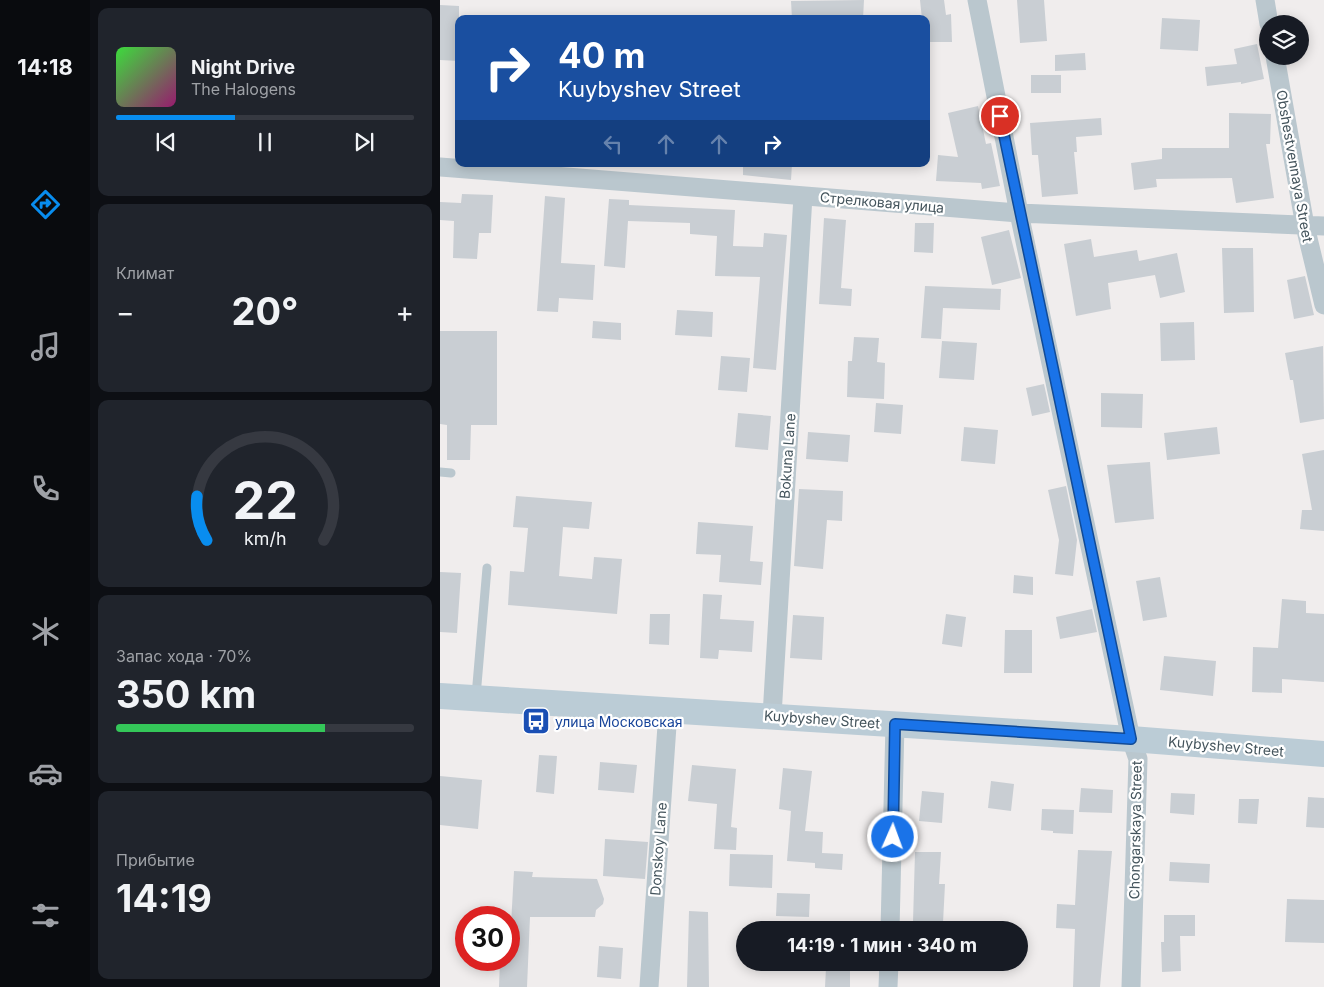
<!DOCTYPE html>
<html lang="ru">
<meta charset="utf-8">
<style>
body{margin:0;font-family:Inter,sans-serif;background:#20242c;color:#f1f3f6;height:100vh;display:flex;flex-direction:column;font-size:19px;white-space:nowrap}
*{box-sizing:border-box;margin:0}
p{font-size:16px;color:#9ea1a6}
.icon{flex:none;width:28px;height:28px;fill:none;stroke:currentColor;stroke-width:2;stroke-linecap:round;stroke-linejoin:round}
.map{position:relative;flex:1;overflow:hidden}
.sheet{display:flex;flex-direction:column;gap:8px;padding:8px;background:#0d0f14;width:350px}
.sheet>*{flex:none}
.hud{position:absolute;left:15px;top:15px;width:475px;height:152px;border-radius:10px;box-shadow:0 2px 12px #0003;background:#1a4fa0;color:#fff;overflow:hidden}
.controls{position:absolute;left:819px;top:15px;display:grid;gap:10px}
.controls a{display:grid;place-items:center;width:50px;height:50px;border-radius:50%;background:#171b24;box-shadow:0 2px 12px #0003;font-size:25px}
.speed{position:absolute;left:15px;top:906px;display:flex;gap:10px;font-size:25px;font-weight:700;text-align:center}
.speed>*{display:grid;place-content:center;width:65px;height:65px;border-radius:50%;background:#171b24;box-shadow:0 2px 12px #0003;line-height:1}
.speed .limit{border:8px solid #d22;background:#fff;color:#111}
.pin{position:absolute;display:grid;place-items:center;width:42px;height:42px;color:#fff;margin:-21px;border:2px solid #fff;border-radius:50%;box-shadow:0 1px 5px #0007}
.me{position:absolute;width:55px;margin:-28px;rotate:2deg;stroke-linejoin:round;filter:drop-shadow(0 0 4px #0008)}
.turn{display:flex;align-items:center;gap:18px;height:105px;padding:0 20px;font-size:22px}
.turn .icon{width:65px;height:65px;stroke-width:2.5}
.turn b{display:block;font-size:35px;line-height:42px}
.lanes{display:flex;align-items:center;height:48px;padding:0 20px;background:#0003;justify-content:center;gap:25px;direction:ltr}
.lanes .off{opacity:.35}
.big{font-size:38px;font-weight:700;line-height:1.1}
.sheet .card{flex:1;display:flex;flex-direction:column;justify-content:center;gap:8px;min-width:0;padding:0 18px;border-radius:10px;background:#20242c}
.sheet .dial{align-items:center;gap:0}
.dial svg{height:130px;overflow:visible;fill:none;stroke:#363941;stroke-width:7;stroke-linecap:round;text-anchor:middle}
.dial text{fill:#f1f3f6;stroke:none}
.song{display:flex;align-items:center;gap:15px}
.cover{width:60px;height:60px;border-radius:8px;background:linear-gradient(135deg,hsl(120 70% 55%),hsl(320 70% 35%))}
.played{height:5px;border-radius:2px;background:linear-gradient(90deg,#088def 40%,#363941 40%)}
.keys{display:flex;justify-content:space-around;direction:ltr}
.heat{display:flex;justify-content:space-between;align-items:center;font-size:28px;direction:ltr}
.charge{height:8px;border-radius:4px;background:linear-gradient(90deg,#34c759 70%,#363941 0)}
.trip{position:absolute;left:296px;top:921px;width:292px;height:50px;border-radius:25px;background:#171b24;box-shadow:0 2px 12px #0003;font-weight:700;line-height:50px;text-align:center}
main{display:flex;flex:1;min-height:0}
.tab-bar{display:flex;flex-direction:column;width:90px;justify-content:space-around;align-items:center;background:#090b0e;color:#9ea1a6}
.tab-bar .icon{width:35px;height:35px}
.tab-bar .current{color:#088def}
.tab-bar b{font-size:22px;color:#f1f3f6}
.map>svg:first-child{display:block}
</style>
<main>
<nav class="tab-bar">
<b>14:18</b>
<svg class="icon current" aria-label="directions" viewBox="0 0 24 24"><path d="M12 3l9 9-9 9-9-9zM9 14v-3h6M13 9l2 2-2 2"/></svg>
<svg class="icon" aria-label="music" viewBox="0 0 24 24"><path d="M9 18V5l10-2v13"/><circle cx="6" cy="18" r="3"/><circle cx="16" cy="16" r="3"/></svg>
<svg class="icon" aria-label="phone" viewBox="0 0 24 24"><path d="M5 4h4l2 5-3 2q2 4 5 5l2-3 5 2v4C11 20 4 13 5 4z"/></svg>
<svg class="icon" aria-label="climate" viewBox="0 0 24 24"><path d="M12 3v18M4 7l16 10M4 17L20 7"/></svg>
<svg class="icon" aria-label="car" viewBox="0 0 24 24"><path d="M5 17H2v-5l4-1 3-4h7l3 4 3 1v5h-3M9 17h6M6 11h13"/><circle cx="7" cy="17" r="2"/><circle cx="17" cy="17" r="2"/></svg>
<svg class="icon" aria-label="filters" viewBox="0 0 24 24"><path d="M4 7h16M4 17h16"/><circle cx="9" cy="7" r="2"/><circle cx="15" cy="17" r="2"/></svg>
</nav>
<section class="sheet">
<div class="card">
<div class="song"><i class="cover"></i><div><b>Night Drive</b><p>The Halogens</p></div></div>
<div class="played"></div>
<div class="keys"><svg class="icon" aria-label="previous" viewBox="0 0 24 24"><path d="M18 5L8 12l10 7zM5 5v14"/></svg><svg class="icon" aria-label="pause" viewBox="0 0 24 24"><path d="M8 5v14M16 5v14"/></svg><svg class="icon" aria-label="next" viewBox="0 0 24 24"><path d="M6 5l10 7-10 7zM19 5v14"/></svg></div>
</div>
<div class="card"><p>Климат</p>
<div class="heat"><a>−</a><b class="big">20°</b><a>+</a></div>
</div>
<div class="card dial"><svg viewBox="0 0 100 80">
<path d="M14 69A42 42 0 1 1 86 69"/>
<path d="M14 69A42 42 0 0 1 8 42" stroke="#088def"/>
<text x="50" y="56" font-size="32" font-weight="700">22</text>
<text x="50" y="72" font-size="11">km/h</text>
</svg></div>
<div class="card"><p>Запас хода · 70%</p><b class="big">350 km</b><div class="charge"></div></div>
<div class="card"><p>Прибытие</p><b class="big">14:19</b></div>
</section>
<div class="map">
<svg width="884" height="987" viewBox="0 0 884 987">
<rect width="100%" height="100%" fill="#f0eded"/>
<path fill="#c9ced3" d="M 424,0 L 423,19 L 352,19 L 351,1 Z
M 480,0 L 504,0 L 506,15 L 511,14 L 512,42 L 486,42 L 486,19 L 482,19 Z
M 577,0 L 604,0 L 607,41 L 580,43 Z
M 0,5 L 19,6 L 19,61 L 0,60 Z
M 722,18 L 760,20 L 758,51 L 720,49 Z
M 817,44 L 824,79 L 801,84 L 801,82 L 767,86 L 765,67 L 797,64 L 794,49 Z
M 645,53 L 646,70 L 615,71 L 615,55 Z
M 591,75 L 621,75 L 621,93 L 591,93 Z
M 538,106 L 546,144 L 551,143 L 560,186 L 542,189 L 541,183 L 496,181 L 498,155 L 518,157 L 508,113 Z
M 789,113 L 831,114 L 830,144 L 826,144 L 834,198 L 796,203 L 792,178 L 716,179 L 717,187 L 694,190 L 691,163 L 722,159 L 722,148 L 789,148 Z
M 661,118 L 662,135 L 636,137 L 637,152 L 634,152 L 638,194 L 602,197 L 598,155 L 592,155 L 590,123 Z
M 303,164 L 352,164 L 351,180 L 303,175 Z
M 22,194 L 53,195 L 51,233 L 39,233 L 37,259 L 13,258 L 14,221 L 0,220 L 0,202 L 21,203 Z
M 105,196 L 125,198 L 121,263 L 155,265 L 153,300 L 119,298 L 118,312 L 97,311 Z
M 169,199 L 189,200 L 189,205 L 295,210 L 293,246 L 323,247 L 324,233 L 347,235 L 336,370 L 313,368 L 320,277 L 275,276 L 277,236 L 250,234 L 250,223 L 188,221 L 185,268 L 164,266 Z
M 384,218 L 406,220 L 401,288 L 412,289 L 411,306 L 379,304 Z
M 475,223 L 494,223 L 493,253 L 474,252 Z
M 569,230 L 581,278 L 552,285 L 541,237 Z
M 651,239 L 654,257 L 697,250 L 699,261 L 737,253 L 745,292 L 720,298 L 715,275 L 668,283 L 671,309 L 636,316 L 624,244 Z
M 782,248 L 813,248 L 814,312 L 784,313 Z
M 865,276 L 874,315 L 854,319 L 847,280 Z
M 485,286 L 561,289 L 560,310 L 503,308 L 501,339 L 481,338 Z
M 237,310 L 273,312 L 272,337 L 235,335 Z
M 153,321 L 181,323 L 181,340 L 152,338 Z
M 754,322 L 755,360 L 721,361 L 720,323 Z
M 0,331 L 57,331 L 57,425 L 31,425 L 30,460 L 7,460 L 7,425 L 0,424 Z
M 414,337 L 439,338 L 437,362 L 445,363 L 444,399 L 407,397 L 408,361 L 412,361 Z
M 502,341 L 537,343 L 534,380 L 499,378 Z
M 883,346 L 884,419 L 860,423 L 853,380 L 850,380 L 845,353 Z
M 281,356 L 310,358 L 307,392 L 278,390 Z
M 604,384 L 610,412 L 592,416 L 586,388 Z
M 661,393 L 703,394 L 702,428 L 661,427 Z
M 436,403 L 463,405 L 461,434 L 434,432 Z
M 298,413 L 331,416 L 328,450 L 295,447 Z
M 524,427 L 558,430 L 555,464 L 521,461 Z
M 777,427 L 780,454 L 727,460 L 724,433 Z
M 368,432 L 410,435 L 408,462 L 366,459 Z
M 884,450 L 884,531 L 860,529 L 862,510 L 872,510 L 862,454 Z
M 710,462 L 714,519 L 675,523 L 667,465 Z
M 626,486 L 637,540 L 633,576 L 615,574 L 619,540 L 608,490 Z
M 359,489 L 403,491 L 402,521 L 387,520 L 383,569 L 354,566 Z
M 76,496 L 152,502 L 149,529 L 123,527 L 119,576 L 152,579 L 154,557 L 182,559 L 177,614 L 68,605 L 70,571 L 84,572 L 88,528 L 73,527 Z
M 258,522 L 313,526 L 310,561 L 323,562 L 321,585 L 279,582 L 281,555 L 256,554 Z
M 0,572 L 21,573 L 17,633 L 0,632 Z
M 574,575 L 593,577 L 593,595 L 573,593 Z
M 720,577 L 727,617 L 703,621 L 696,581 Z
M 263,594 L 282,595 L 280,619 L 314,621 L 312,652 L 279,650 L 278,659 L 260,658 Z
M 842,599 L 866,601 L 866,613 L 884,614 L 884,682 L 842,679 L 842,693 L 812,692 L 813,647 L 838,648 Z
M 652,609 L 657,632 L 620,639 L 616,617 Z
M 210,614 L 230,614 L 229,645 L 209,644 Z
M 506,614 L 526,617 L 522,647 L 502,644 Z
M 353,615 L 384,617 L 382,660 L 350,658 Z
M 565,630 L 592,630 L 592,673 L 564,673 Z
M 724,656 L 776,661 L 773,696 L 720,690 Z
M 99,755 L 117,756 L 114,794 L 96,792 Z
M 160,762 L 197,765 L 194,793 L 158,790 Z
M 252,765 L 296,769 L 291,827 L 297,828 L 296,850 L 274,849 L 277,804 L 248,801 Z
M 343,768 L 372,771 L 365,831 L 383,832 L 382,853 L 403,854 L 402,870 L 375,868 L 375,863 L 347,861 L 351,811 L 339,809 Z
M 0,776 L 42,780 L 38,829 L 0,825 Z
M 551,781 L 574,784 L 571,811 L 548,808 Z
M 641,788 L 673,790 L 672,813 L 639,812 Z
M 482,791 L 504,793 L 502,823 L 479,821 Z
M 731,793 L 755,794 L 754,815 L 730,813 Z
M 868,797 L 884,798 L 884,828 L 866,827 Z
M 799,799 L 819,799 L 817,824 L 798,823 Z
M 602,809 L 634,810 L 633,834 L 613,833 L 613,831 L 601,830 Z
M 165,839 L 208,842 L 205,879 L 163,876 Z
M 638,850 L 672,851 L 660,987 L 633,987 L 635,929 L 616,928 L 617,904 L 635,905 Z
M 475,852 L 501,852 L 499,884 L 505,884 L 503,923 L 473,922 Z
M 290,854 L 333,855 L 332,888 L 289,886 Z
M 730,862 L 770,864 L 769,883 L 729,881 Z
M 74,871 L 93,872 L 92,877 L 157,879 L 164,899 L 163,904 L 156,910 L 155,917 L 90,917 L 87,987 L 59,987 L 60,960 L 69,960 Z
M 337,893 L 370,894 L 369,917 L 336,916 Z
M 847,899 L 884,900 L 884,943 L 845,942 Z
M 249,911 L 268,912 L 269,987 L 247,987 Z
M 724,915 L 755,915 L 755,936 L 740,936 L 741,971 L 722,972 L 721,942 L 724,942 Z
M 159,946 L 183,948 L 181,979 L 157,977 Z
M 386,968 L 410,970 L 410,987 L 385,987 Z"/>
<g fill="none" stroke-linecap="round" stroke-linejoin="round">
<path stroke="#bac7ce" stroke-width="9" d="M 0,472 L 11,473
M 36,696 L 47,568"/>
<path stroke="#bac7ce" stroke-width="19" d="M 537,0 L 579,213 L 691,739 L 698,759 L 691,987
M 825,0 L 829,24
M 835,56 L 865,226 L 884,305
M 0,167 L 579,213 L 884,226
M 332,716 L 363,196
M 450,930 L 455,724
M 209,987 L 228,711
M 448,987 L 449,962"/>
<path stroke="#bbccd6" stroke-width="26" d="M 0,696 L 691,739 L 884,754"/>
</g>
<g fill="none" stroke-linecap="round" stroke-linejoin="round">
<g stroke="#114b97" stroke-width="12">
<path id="route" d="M 453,837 L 455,724 L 691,739 L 560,116"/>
</g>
<use href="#route" stroke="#1a73e8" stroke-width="9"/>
</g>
<defs>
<g id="bus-square" transform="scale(1.4375)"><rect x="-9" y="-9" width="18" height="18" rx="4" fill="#1a4fb4" stroke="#fff"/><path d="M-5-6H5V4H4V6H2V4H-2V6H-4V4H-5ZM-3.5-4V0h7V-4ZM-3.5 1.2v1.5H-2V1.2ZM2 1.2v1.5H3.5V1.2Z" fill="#fff"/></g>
</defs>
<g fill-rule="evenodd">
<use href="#bus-square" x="96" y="721"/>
</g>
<g text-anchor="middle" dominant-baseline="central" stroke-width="4.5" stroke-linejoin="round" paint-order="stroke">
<g font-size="14" fill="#44545c" stroke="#fff">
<text transform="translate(855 166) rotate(80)">Obshestvennaya Street</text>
<text transform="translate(442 202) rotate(5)">Стрелковая улица</text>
<text transform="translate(347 456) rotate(-86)">Bokuna Lane</text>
<text transform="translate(382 719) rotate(4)">Kuybyshev Street</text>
<text transform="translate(786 746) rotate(5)">Kuybyshev Street</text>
<text transform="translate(695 830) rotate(-89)">Chongarskaya Street</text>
<text transform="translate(218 849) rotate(-86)">Donskoy Lane</text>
</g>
<g font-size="14" fill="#164399" stroke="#fff" text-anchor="start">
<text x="115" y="721">улица Московская</text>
</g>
</g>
</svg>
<div class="controls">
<a><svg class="icon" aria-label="layers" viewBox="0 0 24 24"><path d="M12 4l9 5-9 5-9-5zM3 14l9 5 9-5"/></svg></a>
</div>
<div class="speed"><div class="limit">30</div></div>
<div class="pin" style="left:560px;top:116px;background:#d93025"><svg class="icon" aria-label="arrive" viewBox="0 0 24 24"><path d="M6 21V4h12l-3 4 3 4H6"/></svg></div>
<svg class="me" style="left:453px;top:837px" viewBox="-20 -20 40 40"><circle r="17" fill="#1a73e8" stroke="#fff" stroke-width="3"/><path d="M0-11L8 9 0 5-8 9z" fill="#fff"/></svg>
<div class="trip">14:19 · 1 мин · 340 m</div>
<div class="hud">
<div class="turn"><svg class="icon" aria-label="right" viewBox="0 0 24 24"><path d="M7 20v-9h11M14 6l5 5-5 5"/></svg><div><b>40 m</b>Kuybyshev Street</div></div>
<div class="lanes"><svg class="icon off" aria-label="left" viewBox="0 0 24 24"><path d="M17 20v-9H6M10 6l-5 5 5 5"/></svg><svg class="icon off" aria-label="ahead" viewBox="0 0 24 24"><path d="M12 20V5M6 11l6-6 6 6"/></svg><svg class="icon off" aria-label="ahead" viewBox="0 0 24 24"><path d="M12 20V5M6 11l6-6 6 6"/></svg><svg class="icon" aria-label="right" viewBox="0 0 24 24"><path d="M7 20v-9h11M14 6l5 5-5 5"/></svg></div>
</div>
</div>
</main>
